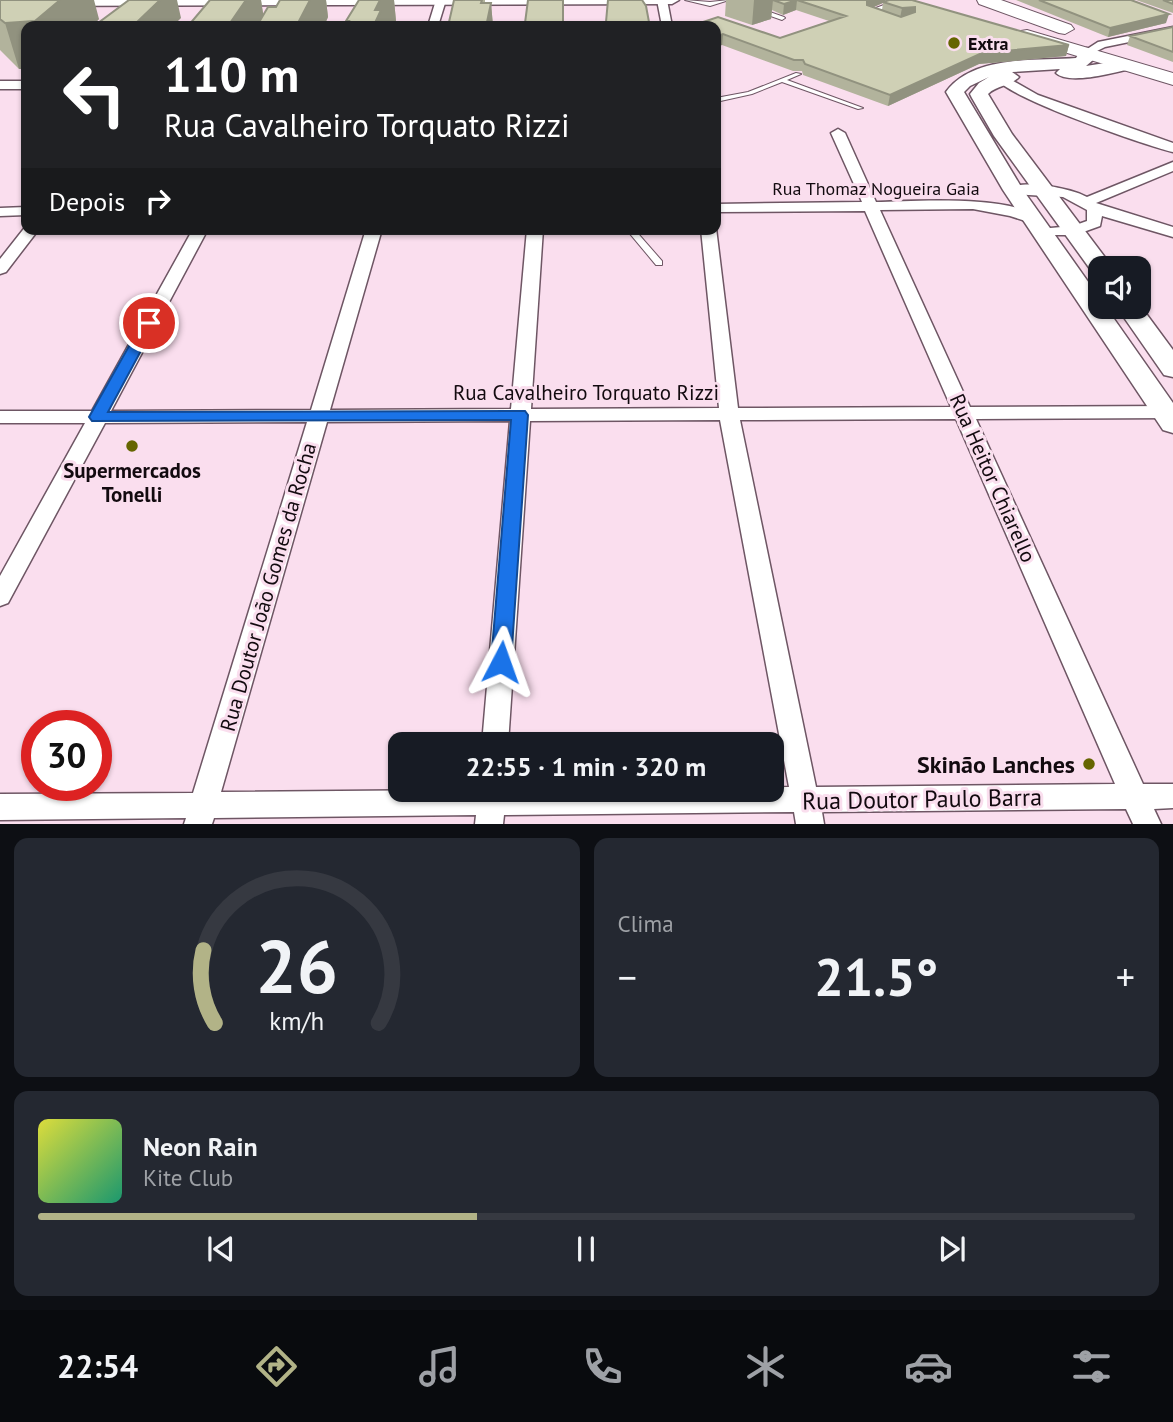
<!DOCTYPE html>
<html lang="pt">
<meta charset="utf-8">
<style>
body{margin:0;font-family:"PT Sans",sans-serif;background:#242831;color:#f1f3f6;height:100vh;display:flex;flex-direction:column;font-size:26px;white-space:nowrap}
*{box-sizing:border-box;margin:0}
p{font-size:23px;color:#9ea1a6}
.icon{flex:none;width:38px;height:38px;fill:none;stroke:currentColor;stroke-width:2;stroke-linecap:round;stroke-linejoin:round}
.map{position:relative;height:824px;overflow:hidden}
.details{display:flex;flex-direction:column;gap:14px;padding:14px;background:#0d0f14;flex:1}
.details>*{flex:none}
.top-card{position:absolute;left:21px;top:21px;width:700px;height:214px;border-radius:14px;box-shadow:0 2px 5px #0004;background:#202124;color:#fff;overflow:hidden}
.controls{position:absolute;left:1088px;top:256px;display:grid;gap:14px}
.controls a{display:grid;place-items:center;width:63px;height:63px;border-radius:14px;background:#171b24;box-shadow:0 2px 5px #0004;font-size:35px}
.speed{position:absolute;left:21px;top:710px;display:flex;gap:14px;font-size:35px;font-weight:700;text-align:center}
.speed>*{display:grid;place-content:center;width:91px;height:91px;border-radius:50%;background:#171b24;box-shadow:0 2px 5px #0004;line-height:1}
.speed .limit{border:10px solid #d22;background:#fff;color:#111}
.pin{position:absolute;display:grid;place-items:center;width:60px;height:60px;color:#fff;margin:-30px;border:4px solid #fff;border-radius:50%;box-shadow:0 2px 7px #0007}
.me{position:absolute;width:77px;margin:-38px;rotate:4deg;stroke-linejoin:round;filter:drop-shadow(0 0 5px #0008)}
.turn{display:flex;align-items:center;gap:24px;height:147px;padding:0 28px;font-size:32px}
.turn .icon{width:91px;height:91px;stroke-width:2.5}
.turn b{display:block;font-size:49px;line-height:60px}
.then{display:flex;align-items:center;height:66px;padding:0 28px;background:#0003;gap:14px;font-size:26px}
.big{font-size:52px;font-weight:600;line-height:1.1}
.details .widget{flex:1;display:flex;flex-direction:column;justify-content:center;gap:10px;min-width:0;padding:0 24px;border-radius:14px;background:#242831}
.details .dial{align-items:center;gap:0}
.dial svg{height:182px;overflow:visible;fill:none;stroke:#363941;stroke-width:7;stroke-linecap:round;text-anchor:middle}
.dial text{fill:#f1f3f6;stroke:none}
.song{display:flex;align-items:center;gap:21px}
.cover{width:84px;height:84px;border-radius:10px;background:linear-gradient(135deg,hsl(60 70% 55%),hsl(160 70% 35%))}
.played{height:7px;border-radius:4px;background:linear-gradient(90deg,#b2b387 40%,#363941 40%)}
.keys{display:flex;justify-content:space-around;direction:ltr}
.heat{display:flex;justify-content:space-between;align-items:center;font-size:38px;direction:ltr}
.details .tiles{flex:1;display:grid;gap:14px;grid-template-columns:1fr 1fr}
.widget:last-child{grid-column:span 2}
.trip{position:absolute;left:388px;top:732px;width:396px;height:70px;border-radius:14px;background:#171b24;box-shadow:0 2px 5px #0004;font-weight:600;line-height:70px;text-align:center}
.menu{display:flex;height:112px;justify-content:space-around;align-items:center;background:#090b0e;color:#9ea1a6}
.menu .icon{width:49px;height:49px}
.menu .active{color:#b2b387}
.menu b{font-size:32px;color:#f1f3f6}
.map>svg:first-child{display:block}
</style>
<div class="map">
<svg width="1173" height="824" viewBox="0 0 1173 824">
<rect width="100%" height="100%" fill="#fadeee"/>
<g fill="none" stroke-linecap="round" stroke-linejoin="round">
<g stroke="#6e5664" stroke-width="2">
<path id="lane" d="M 685,0 L 710,2 L 729,0 L 710,6 Z
M 897,0 L 905,0 L 873,13 L 873,16 L 868,15 L 868,11 Z
M 761,9 L 784,17 L 785,18 L 782,20 L 759,12 L 758,11 Z
M 796,73 L 801,74 L 787,80 L 863,108 L 858,109 L 782,82 L 752,94 L 716,102 L 716,98 L 748,92 Z
M 626,229 L 634,229 L 662,261 L 662,265 L 656,265 Z"/>
</g>
<g stroke="#6e5664" stroke-width="3">
<path id="street" d="M 436,0 L 446,0 L 438,26 L 428,26 Z
M 657,0 L 667,0 L 672,26 L 662,26 Z
M 1173,27 L 1173,33 L 1105,47 L 1087,56 L 1081,53 L 1098,42 Z
M 1001,74 L 1038,95 L 1173,143 L 1173,152 C 1142,144 1011,99 995,78 Z
M 0,81 L 26,81 L 26,89 L 0,89 Z
M 838,129 L 845,133 L 876,202 C 913,201 1016,194 1042,220 L 1035,224 L 1010,216 L 973,209 L 880,210 L 970,407 L 1173,406 L 1173,418 L 976,419 L 1143,784 L 1173,784 L 1173,808 L 1154,809 L 1161,824 L 1133,824 L 1126,809 L 822,812 L 824,824 L 796,824 L 794,812 L 504,815 L 503,824 L 475,824 L 476,815 L 214,818 L 212,824 L 184,824 L 186,818 L 0,820 L 0,794 L 193,793 L 307,422 L 105,423 L 8,603 L 0,606 L 0,576 L 85,423 L 0,423 L 0,411 L 92,411 L 193,229 L 208,229 L 111,411 L 311,410 L 366,229 L 382,229 L 330,410 L 511,409 L 527,229 L 543,229 L 531,409 L 719,408 L 701,229 L 716,228 L 738,408 L 951,407 L 865,211 L 716,212 L 716,204 L 862,202 L 831,133 ZM 956,419 L 1115,784 L 816,787 L 740,420 ZM 720,420 L 789,787 L 221,792 L 327,422 L 510,421 L 482,744 L 508,744 L 530,421 Z
M 1173,162 L 1173,171 L 1096,203 L 1173,227 L 1173,237 L 1102,216 L 1100,226 L 1075,235 L 1039,235 L 1036,232 L 1039,229 L 1073,226 L 1087,221 L 1087,210 L 1063,197 L 1013,194 L 1006,190 C 1020,178 1071,188 1087,197 Z
M 26,207 L 26,215 L 0,216 L 0,208 Z
M 26,226 L 26,229 L 39,229 L 6,272 L 0,274 L 0,259 Z"/>
</g>
<g stroke="#6e5664" stroke-width="3">
<path id="secondary" d="M 0,0 L 679,0 L 672,4 L 0,6 Z
M 1087,48 L 1095,53 L 1093,60 L 1086,66 L 1124,60 L 1132,65 L 1130,69 C 1114,73 1068,85 1056,73 L 1060,69 L 1012,72 L 1019,77 C 1011,86 997,85 988,94 L 1012,134 L 1113,268 L 1101,268 L 1101,275 L 1093,273 L 994,136 L 972,98 L 970,94 L 979,83 L 989,77 L 970,86 L 964,92 L 1023,190 L 1101,300 L 1101,306 L 1105,306 L 1173,403 L 1173,433 L 1163,430 L 1003,190 L 946,92 C 973,55 1035,61 1076,58 L 1081,50 Z
M 1139,304 L 1173,350 L 1173,377 L 1164,375 L 1116,306 Z"/>
</g>
<g stroke="#6e5664" stroke-width="2">
<path id="primary" d="M 977,0 L 1001,0 L 1071,25 L 1074,29 L 1065,34 L 1059,33 L 979,4 Z
M 1027,30 L 1173,73 L 1173,85 L 1021,39 L 1018,35 L 1021,31 Z"/>
</g>
<use href="#lane" fill="#fff" fill-rule="evenodd"/>
<use href="#street" fill="#fff" fill-rule="evenodd"/>
<use href="#secondary" fill="#fff" fill-rule="evenodd"/>
<use href="#primary" fill="#fff" fill-rule="evenodd"/>
</g>
<path fill="#b2b39c" fill-rule="evenodd" d="M 0,0 L 99,19 L 92,26 L 26,26 L 19,69 L 0,50 Z
M 210,0 L 261,0 L 263,15 L 276,7 L 280,0 L 326,0 L 328,17 L 324,26 L 188,26 Z
M 359,0 L 394,0 L 396,21 L 393,26 L 347,26 L 346,21 Z
M 454,0 L 485,0 L 485,3 L 491,3 L 493,26 L 449,26 L 449,22 Z
M 563,0 L 564,26 L 525,26 L 525,23 Z
M 608,0 L 649,22 L 649,26 L 606,26 Z
M 726,0 L 885,0 L 885,2 L 1069,45 L 1066,56 L 979,64 L 888,106 L 803,75 L 802,71 L 793,71 L 722,45 L 716,46 L 716,26 L 780,38 L 829,21 L 796,10 L 783,15 L 772,10 L 771,19 L 752,25 L 725,16 ZM 883,3 L 882,10 L 873,7 Z
M 1016,0 L 1131,0 L 1166,23 L 1108,37 Z
M 1136,0 L 1173,0 L 1173,13 Z
M 1173,27 L 1173,62 L 1127,45 L 1130,36 Z"/>
<path fill="#91927f" d="M 60,0 L 94,0 L 99,19 L 92,26 L 26,26 L 26,69 L 19,69 L 5,23 Z
M 160,0 L 177,0 L 181,18 L 173,26 L 127,26 Z
M 246,0 L 261,0 L 264,19 L 258,24 L 259,26 L 228,26 Z
M 310,0 L 326,0 L 328,17 L 324,26 L 299,26 L 298,23 Z
M 380,0 L 394,0 L 396,21 L 393,26 L 374,26 L 375,10 Z
M 754,0 L 773,0 L 771,19 L 752,25 Z
M 797,0 L 796,10 L 783,15 L 784,4 Z
M 867,0 L 885,0 L 885,2 L 865,11 Z
M 491,3 L 493,26 L 488,26 L 487,22 Z
M 915,7 L 913,17 L 900,18 L 902,8 Z
M 1169,14 L 1166,23 L 1108,37 L 1110,28 Z
M 723,34 L 722,45 L 717,47 L 718,36 Z
M 1069,45 L 1066,56 L 979,64 L 888,106 L 890,95 L 982,53 Z"/>
<path fill="#cfd0b5" stroke="#91927f" stroke-width="2" d="M 0,0 L 60,0 L 35,21 L 5,23 L 0,19 Z
M 129,0 L 160,0 L 135,24 L 127,26 L 94,26 Z
M 210,0 L 246,0 L 228,26 L 188,26 Z
M 280,0 L 310,0 L 298,23 L 258,24 L 268,7 L 276,7 Z
M 359,0 L 380,0 L 375,10 L 381,10 L 374,25 L 347,25 L 349,21 L 346,21 Z
M 454,0 L 482,0 L 481,3 L 491,3 L 487,22 L 449,22 Z
M 528,0 L 563,0 L 563,23 L 525,23 Z
M 608,0 L 642,0 L 646,6 L 649,22 L 606,22 Z
M 773,0 L 867,0 L 867,5 L 901,17 L 915,12 L 915,7 L 902,8 L 883,2 L 889,0 L 912,0 L 1069,45 L 982,53 L 890,95 L 805,64 L 803,60 L 794,60 L 723,34 L 718,36 L 716,35 L 716,26 L 691,26 L 718,17 L 780,38 L 846,16 L 797,0 L 784,4 Z
M 1039,0 L 1131,0 L 1169,14 L 1110,28 Z
M 1163,0 L 1173,0 L 1173,4 Z
M 1173,27 L 1173,52 L 1130,36 Z"/>
<path fill="#1a73e8" stroke="#114b97" stroke-width="2" d="M 149,319 L 156,323 L 108,412 L 525,411 L 528,415 L 511,662 L 508,667 L 501,670 L 494,667 L 491,662 L 511,420 L 92,421 L 89,417 L 142,323 Z"/>
<g fill="#656500" stroke="#fadeee" stroke-width="2.5">
<circle cx="954" cy="43" r="7"/>
<circle cx="132" cy="446" r="7"/>
<circle cx="1089" cy="764" r="7"/>
</g>
<g text-anchor="middle" dominant-baseline="central" stroke-width="6" stroke-linejoin="round" paint-order="stroke">
<g font-size="18" font-weight="bold" fill="#120a0f" stroke="#fadeee" text-anchor="start">
<text x="968" y="43">Extra</text>
</g>
<g font-size="18" fill="#120a0f" stroke="#fadeee">
<text x="876" y="188">Rua Thomaz Nogueira Gaia</text>
</g>
<g font-size="21" fill="#120a0f" stroke="#fadeee">
<text x="586" y="392">Rua Cavalheiro Torquato Rizzi</text>
<text transform="translate(993 478) rotate(66)">Rua Heitor Chiarello</text>
<text transform="translate(268 587) rotate(-74)">Rua Doutor João Gomes da Rocha</text>
</g>
<g font-size="21" font-weight="bold" fill="#120a0f" stroke="#fadeee">
<text x="132" y="470">Supermercados<tspan x="132" dy="24">Tonelli</tspan></text>
</g>
<g font-size="24" font-weight="bold" fill="#120a0f" stroke="#fadeee" text-anchor="end">
<text x="1075" y="764">Skinão Lanches</text>
</g>
<g font-size="24" fill="#120a0f" stroke="#fadeee">
<text transform="translate(922 799) rotate(-1)">Rua Doutor Paulo Barra</text>
</g>
</g>
</svg>
<div class="controls">
<a><svg class="icon" aria-label="sound" viewBox="0 0 24 24"><path d="M4 9h4l5-4v14l-5-4H4zM17 9q2 3 0 6"/></svg></a>
</div>
<div class="speed"><div class="limit">30</div></div>
<div class="pin" style="left:149px;top:323px;background:#d93025"><svg class="icon" aria-label="arrive" viewBox="0 0 24 24"><path d="M6 21V4h12l-3 4 3 4H6"/></svg></div>
<svg class="me" style="left:501px;top:662px" viewBox="-20 -20 40 40"><path d="M0-17L14 15 0 8-14 15z" fill="#1a73e8" stroke="#fff" stroke-width="4"/></svg>
<div class="trip">22:55 · 1 min · 320 m</div>
<div class="top-card">
<div class="turn"><svg class="icon" aria-label="left" viewBox="0 0 24 24"><path d="M17 20v-9H6M10 6l-5 5 5 5"/></svg><div><b>110 m</b>Rua Cavalheiro Torquato Rizzi</div></div>
<div class="then">Depois<svg class="icon" aria-label="right" viewBox="0 0 24 24"><path d="M7 20v-9h11M14 6l5 5-5 5"/></svg></div>
</div>
</div>
<section class="details">
<div class="tiles">
<div class="widget dial"><svg viewBox="0 0 100 80">
<path d="M14 69A42 42 0 1 1 86 69"/>
<path d="M14 69A42 42 0 0 1 9 37" stroke="#b2b387"/>
<text x="50" y="56" font-size="32" font-weight="700">26</text>
<text x="50" y="72" font-size="11">km/h</text>
</svg></div>
<div class="widget"><p>Clima</p>
<div class="heat"><a>−</a><b class="big">21.5°</b><a>+</a></div>
</div>
<div class="widget">
<div class="song"><i class="cover"></i><div><b>Neon Rain</b><p>Kite Club</p></div></div>
<div class="played"></div>
<div class="keys"><svg class="icon" aria-label="previous" viewBox="0 0 24 24"><path d="M18 5L8 12l10 7zM5 5v14"/></svg><svg class="icon" aria-label="pause" viewBox="0 0 24 24"><path d="M8 5v14M16 5v14"/></svg><svg class="icon" aria-label="next" viewBox="0 0 24 24"><path d="M6 5l10 7-10 7zM19 5v14"/></svg></div>
</div>
</div>
</section>
<nav class="menu">
<b>22:54</b>
<svg class="icon active" aria-label="directions" viewBox="0 0 24 24"><path d="M12 3l9 9-9 9-9-9zM9 14v-3h6M13 9l2 2-2 2"/></svg>
<svg class="icon" aria-label="music" viewBox="0 0 24 24"><path d="M9 18V5l10-2v13"/><circle cx="6" cy="18" r="3"/><circle cx="16" cy="16" r="3"/></svg>
<svg class="icon" aria-label="phone" viewBox="0 0 24 24"><path d="M5 4h4l2 5-3 2q2 4 5 5l2-3 5 2v4C11 20 4 13 5 4z"/></svg>
<svg class="icon" aria-label="climate" viewBox="0 0 24 24"><path d="M12 3v18M4 7l16 10M4 17L20 7"/></svg>
<svg class="icon" aria-label="car" viewBox="0 0 24 24"><path d="M5 17H2v-5l4-1 3-4h7l3 4 3 1v5h-3M9 17h6M6 11h13"/><circle cx="7" cy="17" r="2"/><circle cx="17" cy="17" r="2"/></svg>
<svg class="icon" aria-label="filters" viewBox="0 0 24 24"><path d="M4 7h16M4 17h16"/><circle cx="9" cy="7" r="2"/><circle cx="15" cy="17" r="2"/></svg>
</nav>
